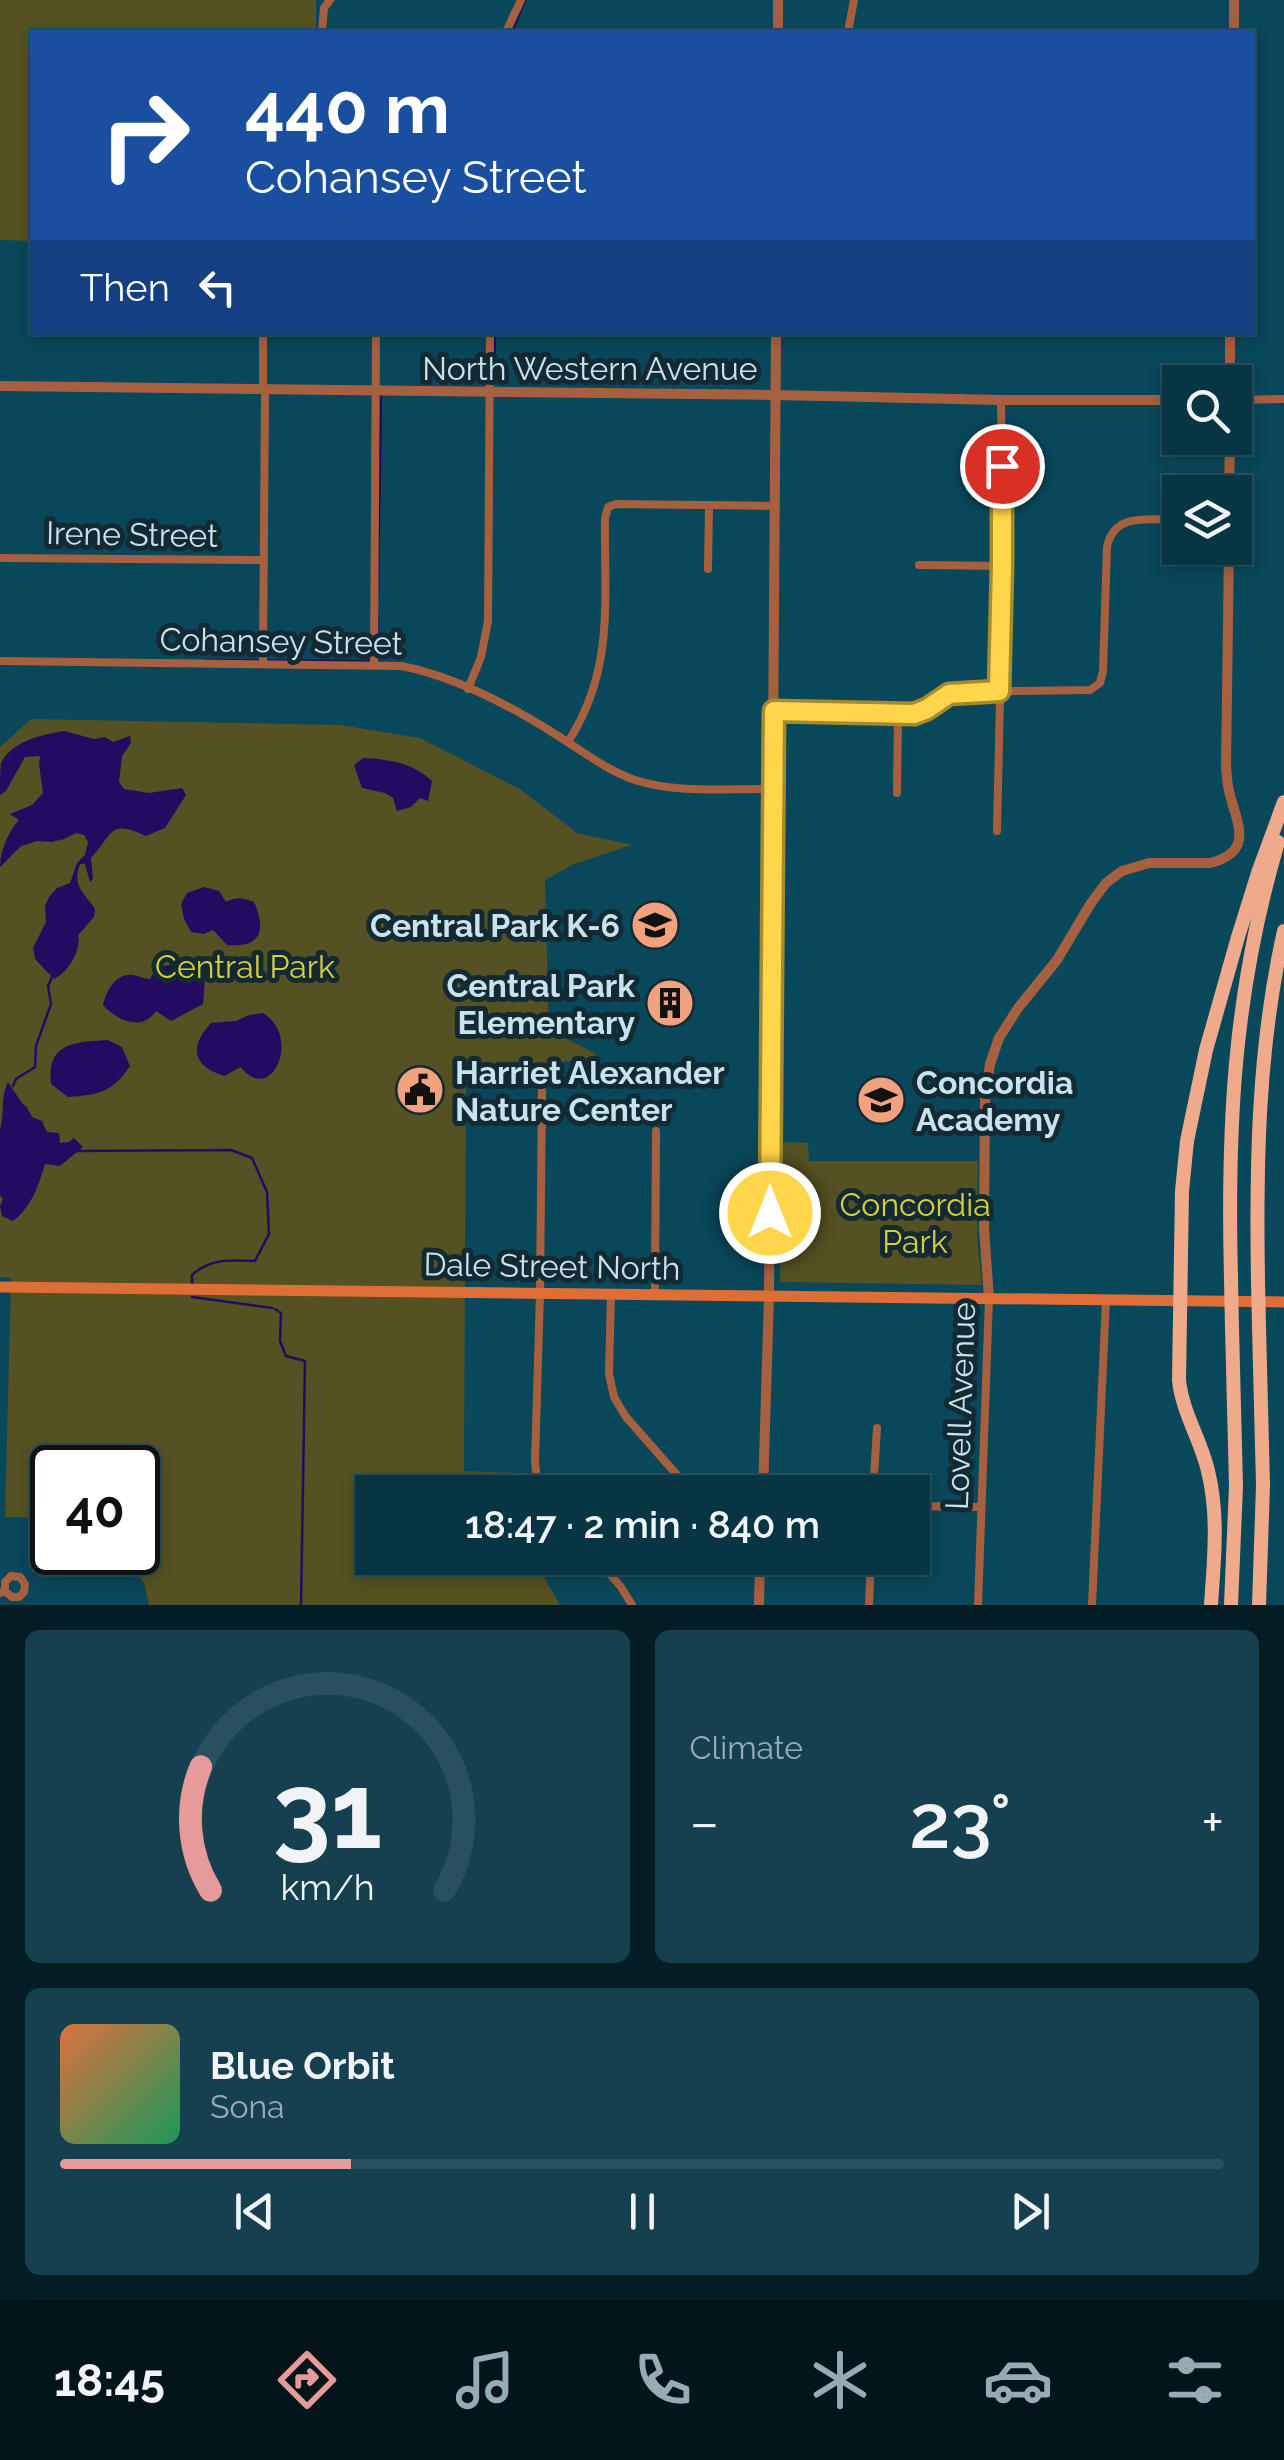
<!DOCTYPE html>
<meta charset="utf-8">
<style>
body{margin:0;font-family:Raleway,sans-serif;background:#15404f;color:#f1f3f6;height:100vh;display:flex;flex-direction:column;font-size:38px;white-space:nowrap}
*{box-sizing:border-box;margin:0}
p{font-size:32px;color:#98abb2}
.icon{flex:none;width:55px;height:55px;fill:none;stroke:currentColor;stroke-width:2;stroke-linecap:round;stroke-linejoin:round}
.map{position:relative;height:1605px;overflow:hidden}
.drawer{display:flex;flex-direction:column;gap:25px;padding:25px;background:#041d25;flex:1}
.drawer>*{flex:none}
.guide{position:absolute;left:30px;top:30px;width:1225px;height:305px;border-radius:0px;box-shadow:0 5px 15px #0003,0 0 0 2px #28505d;background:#1a4fa0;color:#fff;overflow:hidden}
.controls{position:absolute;left:1162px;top:365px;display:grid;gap:20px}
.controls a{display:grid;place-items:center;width:90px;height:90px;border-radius:0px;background:#073544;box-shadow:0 5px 15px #0003,0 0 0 2px #28505d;font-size:50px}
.speed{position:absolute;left:30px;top:1445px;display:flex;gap:20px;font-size:50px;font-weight:700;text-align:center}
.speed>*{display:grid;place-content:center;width:130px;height:130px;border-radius:50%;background:#073544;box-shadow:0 5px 15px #0003,0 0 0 2px #28505d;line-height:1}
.speed .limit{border:5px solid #111;border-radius:15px;background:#fff;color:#111}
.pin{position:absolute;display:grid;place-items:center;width:85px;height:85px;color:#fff;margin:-42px;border:5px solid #fff;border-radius:50%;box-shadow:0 2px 10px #0007}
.me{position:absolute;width:110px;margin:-55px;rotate:0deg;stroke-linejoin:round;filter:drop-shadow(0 0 8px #0008)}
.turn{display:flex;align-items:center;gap:35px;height:210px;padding:0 50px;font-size:45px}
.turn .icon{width:130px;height:130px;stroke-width:2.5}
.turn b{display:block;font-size:70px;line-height:85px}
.then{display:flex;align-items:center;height:95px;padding:0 50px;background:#0003;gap:20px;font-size:38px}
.big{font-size:75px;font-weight:600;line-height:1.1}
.drawer .card{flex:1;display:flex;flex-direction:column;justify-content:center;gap:15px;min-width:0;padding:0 35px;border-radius:15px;background:#15404f}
.drawer .dial{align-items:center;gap:0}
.dial svg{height:260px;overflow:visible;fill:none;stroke:#28505d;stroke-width:7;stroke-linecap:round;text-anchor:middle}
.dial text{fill:#f1f3f6;stroke:none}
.song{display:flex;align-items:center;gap:30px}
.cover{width:120px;height:120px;border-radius:15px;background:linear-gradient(135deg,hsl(20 70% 55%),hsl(150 70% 35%))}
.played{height:10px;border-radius:5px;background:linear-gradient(90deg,#e69b98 25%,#28505d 25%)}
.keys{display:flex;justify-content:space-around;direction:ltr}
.heat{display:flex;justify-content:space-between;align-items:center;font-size:55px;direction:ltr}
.drawer .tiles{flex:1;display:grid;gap:25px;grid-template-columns:1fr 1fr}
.card:last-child{grid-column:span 2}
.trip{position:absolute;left:355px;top:1475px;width:575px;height:100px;border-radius:0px;background:#073544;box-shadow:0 5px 15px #0003,0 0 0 2px #28505d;font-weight:600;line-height:100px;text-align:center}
.tabs{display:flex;height:160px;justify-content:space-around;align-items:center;background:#03151b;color:#98abb2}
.tabs .icon{width:70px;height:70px}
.tabs .current{color:#e69b98}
.tabs b{font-size:45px;color:#f1f3f6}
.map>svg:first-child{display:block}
</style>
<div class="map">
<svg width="1284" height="1605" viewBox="0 0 1284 1605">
<rect width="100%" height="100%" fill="#09475a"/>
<path fill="#555122" d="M 0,0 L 316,0 L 316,32 L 32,32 L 32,241 L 0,240 Z
M 31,719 L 340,725 L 420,738 L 520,789 L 577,833 L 632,845 L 574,864 L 545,880 L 549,1030 L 596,1054 L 595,1057 L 543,1065 L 466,1068 L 464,1471 L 519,1473 L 521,1492 L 372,1492 L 372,1558 L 533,1558 L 560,1605 L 149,1605 L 144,1583 L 121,1553 L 138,1552 L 138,1468 L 52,1468 L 52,1518 L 5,1517 L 11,1278 L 0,1277 L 0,747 Z
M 782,1142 L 808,1143 L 809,1161 L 978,1161 L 977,1236 L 982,1285 L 780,1282 Z"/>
<path fill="#230b61" d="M 64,731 L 94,739 L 105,737 L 113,742 L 130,736 L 131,743 L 122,756 L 119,782 L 124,789 L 149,793 L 182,788 L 186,795 L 165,828 L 146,836 C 108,818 113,835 91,858 L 93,879 L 90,882 L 85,864 L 80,864 C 72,887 83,891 95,909 L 94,917 L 78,935 C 82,949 68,973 54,979 L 35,959 L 33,948 L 46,922 L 45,906 L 49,897 L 57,888 L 70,883 L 77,863 L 85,855 L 88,842 L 84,835 L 76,833 L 64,839 L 52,842 L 37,841 L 21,846 L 0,867 C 0,851 8,832 19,820 L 10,814 L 32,805 L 43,793 L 39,764 L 40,756 L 25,757 L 6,791 L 0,795 C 0,786 0,771 1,763 C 12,741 41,735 64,731 Z
M 363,758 C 388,759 414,763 432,781 L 428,801 L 420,798 L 411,807 L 397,811 L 393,798 L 385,793 L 362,788 L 354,765 Z
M 204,887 L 219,891 L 226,902 C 236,896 243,898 254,902 C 266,930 262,948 227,945 L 213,930 L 204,934 L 191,932 L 184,919 L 181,904 L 187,893 Z
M 169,965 C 182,967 195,969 205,979 L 203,1004 L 171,1021 L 156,1011 C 142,1032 118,1021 103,1005 C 106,992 115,973 133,975 C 139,976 144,979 150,979 L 157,967 Z
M 263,1013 C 303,1038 270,1106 241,1067 L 224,1076 C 192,1066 189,1047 211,1023 L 236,1021 L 249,1015 Z
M 108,1040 L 122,1047 L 130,1066 C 113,1092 99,1095 68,1097 L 51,1084 C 46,1042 76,1042 108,1040 Z
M 8,1082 L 22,1103 L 27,1107 L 32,1117 L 42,1121 L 47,1132 L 59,1133 L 60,1143 L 69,1142 L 74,1138 L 83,1147 L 60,1166 L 45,1164 C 38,1187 32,1206 13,1221 L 2,1216 L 0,1206 L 3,1199 L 0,1195 L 0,1130 C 5,1113 0,1098 8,1082 Z"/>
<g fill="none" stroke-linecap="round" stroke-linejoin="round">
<path stroke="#230b61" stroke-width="2.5" d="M 512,32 L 525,0
M 494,381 L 495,332
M 378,594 L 381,392
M 377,654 L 378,617
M 204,660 L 368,661 L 371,659
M 13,1086 L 16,1079 L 35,1067 L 36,1046 L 51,1004 L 48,986 L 52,977
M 74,1151 L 231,1150 L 252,1158 L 267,1192 L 269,1234 L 255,1261 C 231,1260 211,1258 192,1275 L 192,1283
M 192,1297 L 272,1308
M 275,1309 L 281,1313 L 280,1341 L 286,1356 L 305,1361 L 301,1605"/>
<path stroke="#a7603f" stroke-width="8" d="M 322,32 L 324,8 L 330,0
M 506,32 L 521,0
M 848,32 L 854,0
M 263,390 L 263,332
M 1235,400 L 1284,399
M 0,558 L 264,560
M 919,565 L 1003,566
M 708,569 L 709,505
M 0,661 L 401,666 C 454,676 509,705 555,734 C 581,750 606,770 635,780 C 678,794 728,788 773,789
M 263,663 L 265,390
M 374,664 L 376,332
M 468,689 L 481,657 L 488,621 L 490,332
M 774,711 L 914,714 L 921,713 L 955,692 L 1090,690 L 1100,683 L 1103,671 L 1107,547 C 1114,511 1152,520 1180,520
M 568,742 C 615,669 604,601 605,518 L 608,507 L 616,504 L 775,506
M 897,793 L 898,713
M 997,831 L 1003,566 L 1001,400
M 542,1091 L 540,1293 L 535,1462 L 537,1480 L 542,1492
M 611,1294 L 609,1374 L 614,1397 L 626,1417 L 692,1492
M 655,1295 L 656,1131
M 873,1492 L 877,1428
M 912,1506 L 981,1507
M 596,1558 L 621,1587 L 632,1605
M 0,1593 L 5,1591 L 12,1597 L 19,1597 L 24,1592 L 25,1584 L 20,1577 L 11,1576 L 5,1582 L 5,1591
M 869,1605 L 871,1558
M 978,1605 L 989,1299
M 1092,1605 L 1106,1300"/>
<path stroke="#a7603f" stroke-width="10" d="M 778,0 L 778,32
M 1234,32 L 1234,0
M 1230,382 L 1230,332
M 0,386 L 776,395 L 1001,400 L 1180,400
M 1229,492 L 1230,438
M 989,1299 L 984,1228 L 985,1098 L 990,1064 L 999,1038 L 1018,1008 L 1057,960 L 1091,903 L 1106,883 L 1122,871 L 1149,863 L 1210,863 C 1256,851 1236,822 1229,791 C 1227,783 1227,775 1226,767 L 1229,548
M 763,1492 L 769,1296 L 776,332
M 759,1605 L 760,1558"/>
<path stroke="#de6e36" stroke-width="11" d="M 0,1287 L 1284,1302"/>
<path stroke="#efaa8c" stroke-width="14" d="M 1231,1278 C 1227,1124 1234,991 1278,842
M 1258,1281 C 1256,1162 1258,1047 1284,931
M 1211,1605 C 1214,1560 1219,1515 1208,1471 C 1201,1440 1182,1412 1179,1380 L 1182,1191 L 1187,1141 L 1206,1050 L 1238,937 L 1258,873 L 1284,802
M 1231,1605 L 1236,1486 L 1232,1328
M 1259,1605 L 1263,1485 L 1259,1327"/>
<path stroke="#efaa8c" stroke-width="14" d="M 1231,1278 L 1232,1328
M 1258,1281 L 1259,1327"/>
</g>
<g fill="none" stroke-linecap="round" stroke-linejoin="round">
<g stroke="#a68a30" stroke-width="25">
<path id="route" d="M 770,1213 L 774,711 L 914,714 L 927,709 L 949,694 L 999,691 L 1002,566 L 1002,466"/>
</g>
<use href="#route" stroke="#ffd54a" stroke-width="18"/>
</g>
<defs>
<g id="school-disc" transform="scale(2.5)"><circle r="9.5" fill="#f1a17d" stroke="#132a33"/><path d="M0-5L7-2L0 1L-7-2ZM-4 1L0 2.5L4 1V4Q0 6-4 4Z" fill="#111"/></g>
<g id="building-disc" transform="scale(2.5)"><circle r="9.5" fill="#f1a17d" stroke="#132a33"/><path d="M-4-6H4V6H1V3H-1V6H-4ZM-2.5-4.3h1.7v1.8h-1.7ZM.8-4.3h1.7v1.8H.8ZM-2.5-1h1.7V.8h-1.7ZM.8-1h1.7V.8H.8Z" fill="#111"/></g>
<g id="civic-disc" transform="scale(2.5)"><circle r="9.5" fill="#f1a17d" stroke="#132a33"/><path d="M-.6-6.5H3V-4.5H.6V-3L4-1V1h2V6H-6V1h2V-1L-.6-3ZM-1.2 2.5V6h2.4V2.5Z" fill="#111"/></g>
</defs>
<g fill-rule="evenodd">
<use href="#school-disc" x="655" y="925"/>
<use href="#building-disc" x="670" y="1003"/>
<use href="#civic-disc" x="420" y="1090"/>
<use href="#school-disc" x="881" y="1100"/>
</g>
<g text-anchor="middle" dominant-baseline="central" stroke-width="10" stroke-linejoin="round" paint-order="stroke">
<g font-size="32" fill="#c7e3ee" stroke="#132a33">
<text x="590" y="368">North Western Avenue</text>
<text transform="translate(132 534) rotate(1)">Irene Street</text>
<text transform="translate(281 641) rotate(1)">Cohansey Street</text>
<text transform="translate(552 1266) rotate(1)">Dale Street North</text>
<text transform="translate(960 1406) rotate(-88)">Lovell Avenue</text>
</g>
<g font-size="32" font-weight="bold" fill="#c7e3ee" stroke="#132a33" text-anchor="end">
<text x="620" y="925">Central Park K-6</text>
<text x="635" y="985">Central Park<tspan x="635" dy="37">Elementary</tspan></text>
<text x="455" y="1072" text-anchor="start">Harriet Alexander<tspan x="455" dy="37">Nature Center</tspan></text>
<text x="916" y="1082" text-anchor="start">Concordia<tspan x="916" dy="37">Academy</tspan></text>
</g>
<g font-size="32" fill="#d8ce3b" stroke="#132a33">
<text x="245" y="966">Central Park</text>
<text x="915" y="1204">Concordia<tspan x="915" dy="37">Park</tspan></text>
</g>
</g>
</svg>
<div class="controls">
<a><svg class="icon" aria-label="search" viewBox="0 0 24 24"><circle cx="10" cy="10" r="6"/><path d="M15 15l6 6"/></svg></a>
<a><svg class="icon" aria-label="layers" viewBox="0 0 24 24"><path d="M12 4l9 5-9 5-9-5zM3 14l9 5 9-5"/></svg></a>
</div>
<div class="speed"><div class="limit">40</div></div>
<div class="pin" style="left:1002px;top:466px;background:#d93025"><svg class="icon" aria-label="arrive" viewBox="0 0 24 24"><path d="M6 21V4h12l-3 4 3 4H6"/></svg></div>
<svg class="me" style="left:770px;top:1213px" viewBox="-20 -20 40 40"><circle r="17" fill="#ffd54a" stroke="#fff" stroke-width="3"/><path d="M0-11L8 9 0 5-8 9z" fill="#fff"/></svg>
<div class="trip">18:47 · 2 min · 840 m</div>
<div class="guide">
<div class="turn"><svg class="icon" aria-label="right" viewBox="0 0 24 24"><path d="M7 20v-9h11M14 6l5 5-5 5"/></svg><div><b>440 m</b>Cohansey Street</div></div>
<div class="then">Then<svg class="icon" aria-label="left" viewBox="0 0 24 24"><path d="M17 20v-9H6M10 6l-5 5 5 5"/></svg></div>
</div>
</div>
<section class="drawer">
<div class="tiles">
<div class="card dial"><svg viewBox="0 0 100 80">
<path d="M14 69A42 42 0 1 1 86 69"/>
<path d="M14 69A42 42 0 0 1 11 31" stroke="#e69b98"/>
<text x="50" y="56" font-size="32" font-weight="700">31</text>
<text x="50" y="72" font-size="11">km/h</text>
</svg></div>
<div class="card"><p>Climate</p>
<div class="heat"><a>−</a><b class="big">23°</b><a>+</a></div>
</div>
<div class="card">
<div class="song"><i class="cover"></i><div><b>Blue Orbit</b><p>Sona</p></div></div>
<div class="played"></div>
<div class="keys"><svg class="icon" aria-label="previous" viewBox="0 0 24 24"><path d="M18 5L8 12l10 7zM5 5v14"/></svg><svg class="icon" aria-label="pause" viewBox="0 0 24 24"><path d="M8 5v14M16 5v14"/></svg><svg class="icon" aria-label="next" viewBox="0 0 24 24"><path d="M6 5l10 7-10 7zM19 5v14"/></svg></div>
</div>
</div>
</section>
<nav class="tabs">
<b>18:45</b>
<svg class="icon current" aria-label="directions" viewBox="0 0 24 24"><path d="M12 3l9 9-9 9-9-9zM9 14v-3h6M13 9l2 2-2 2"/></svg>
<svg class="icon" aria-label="music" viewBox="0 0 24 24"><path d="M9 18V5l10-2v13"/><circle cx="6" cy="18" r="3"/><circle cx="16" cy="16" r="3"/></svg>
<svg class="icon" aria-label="phone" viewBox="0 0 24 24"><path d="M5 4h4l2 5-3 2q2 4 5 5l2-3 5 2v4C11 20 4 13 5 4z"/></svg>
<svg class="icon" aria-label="climate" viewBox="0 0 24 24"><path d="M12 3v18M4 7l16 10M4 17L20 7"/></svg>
<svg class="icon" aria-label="car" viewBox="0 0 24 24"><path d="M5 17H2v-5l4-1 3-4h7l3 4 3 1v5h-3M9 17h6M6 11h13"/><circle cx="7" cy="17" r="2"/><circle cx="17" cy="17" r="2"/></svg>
<svg class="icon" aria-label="filters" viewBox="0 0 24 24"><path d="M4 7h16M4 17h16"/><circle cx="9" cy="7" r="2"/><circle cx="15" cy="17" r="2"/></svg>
</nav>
